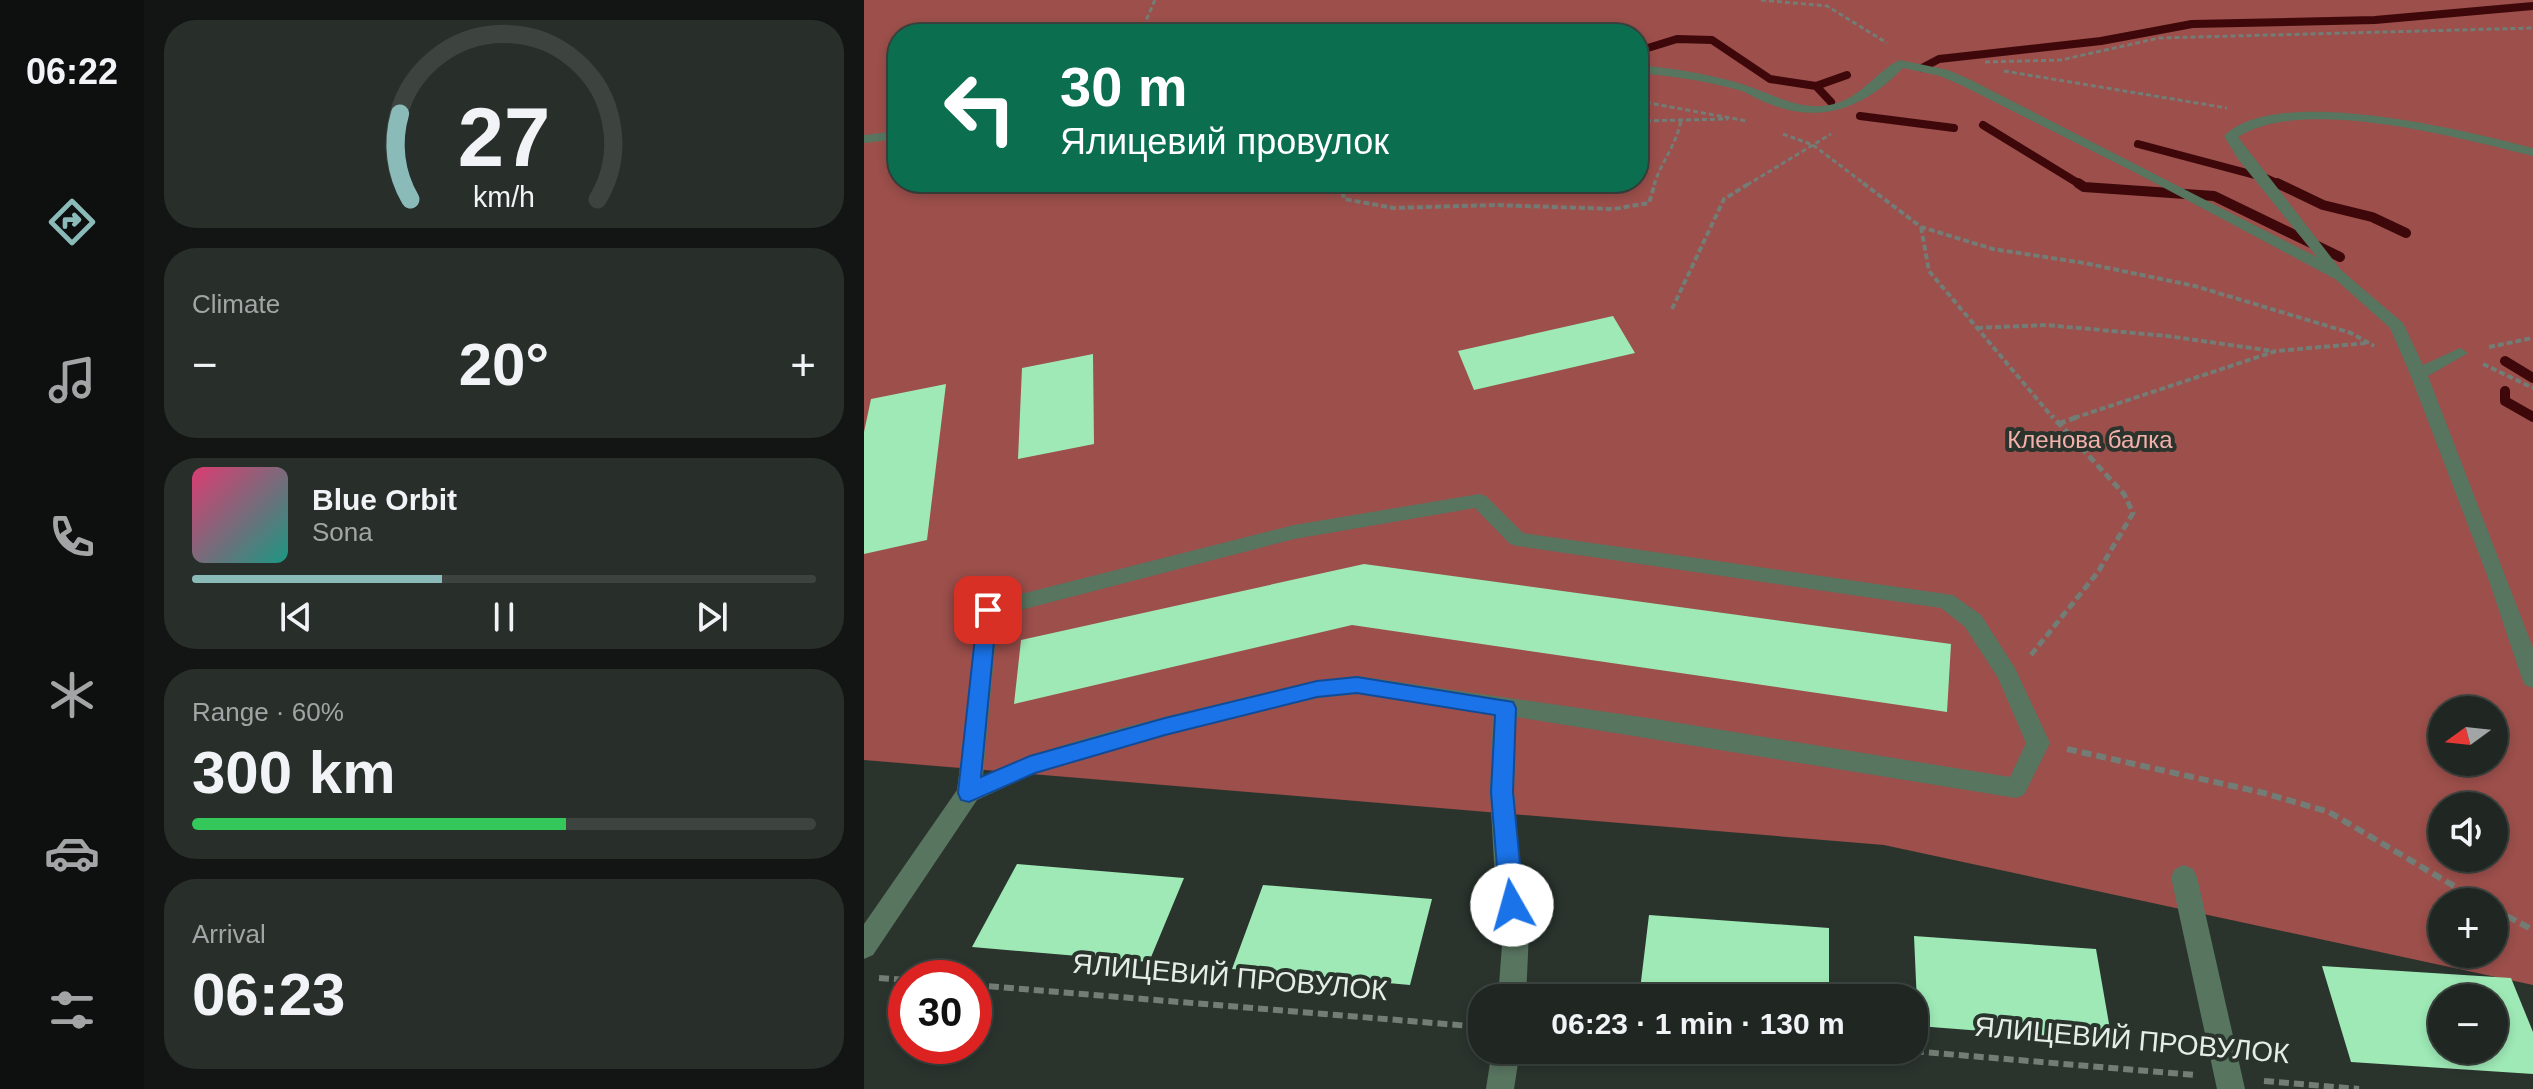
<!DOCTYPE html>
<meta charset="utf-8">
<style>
body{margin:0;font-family:Helvetica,sans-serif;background:#282f2a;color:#f1f3f6;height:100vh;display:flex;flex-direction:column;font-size:30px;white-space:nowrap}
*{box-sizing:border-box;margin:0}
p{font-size:26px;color:#a2a5a5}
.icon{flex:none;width:44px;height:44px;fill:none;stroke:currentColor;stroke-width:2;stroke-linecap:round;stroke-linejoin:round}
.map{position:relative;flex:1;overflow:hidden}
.details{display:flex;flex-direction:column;gap:20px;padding:20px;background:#121513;width:720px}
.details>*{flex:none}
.top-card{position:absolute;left:24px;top:24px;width:760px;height:168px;border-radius:32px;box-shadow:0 4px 12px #0003,0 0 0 2px #3d4440;background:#0b6e4f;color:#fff;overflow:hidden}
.needle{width:52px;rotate:255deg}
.controls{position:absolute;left:1564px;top:696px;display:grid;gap:16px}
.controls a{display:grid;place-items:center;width:80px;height:80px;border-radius:50%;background:#202722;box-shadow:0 4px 12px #0003,0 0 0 2px #3d4440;font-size:40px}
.speed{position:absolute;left:24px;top:960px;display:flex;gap:16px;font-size:40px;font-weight:700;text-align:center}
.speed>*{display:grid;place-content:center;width:104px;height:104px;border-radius:50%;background:#202722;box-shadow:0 4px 12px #0003,0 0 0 2px #3d4440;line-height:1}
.speed .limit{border:12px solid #d22;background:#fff;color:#111}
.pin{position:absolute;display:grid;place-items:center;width:68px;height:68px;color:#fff;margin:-34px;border-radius:16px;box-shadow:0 4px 12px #0006}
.me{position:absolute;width:88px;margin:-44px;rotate:353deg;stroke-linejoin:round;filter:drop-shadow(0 0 6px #0008)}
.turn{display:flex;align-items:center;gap:28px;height:168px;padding:0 40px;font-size:36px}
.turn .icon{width:104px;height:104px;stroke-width:2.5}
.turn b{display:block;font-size:56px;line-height:68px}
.big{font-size:60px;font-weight:800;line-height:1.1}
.details .tile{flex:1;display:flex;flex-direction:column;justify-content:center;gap:12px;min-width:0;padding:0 28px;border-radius:32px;background:#282f2a}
.details .dial{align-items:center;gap:0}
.dial svg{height:208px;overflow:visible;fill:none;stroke:#3d4440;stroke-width:7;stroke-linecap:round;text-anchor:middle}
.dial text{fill:#f1f3f6;stroke:none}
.song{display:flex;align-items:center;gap:24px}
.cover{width:96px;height:96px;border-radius:12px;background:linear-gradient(135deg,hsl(340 70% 55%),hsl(170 70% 35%))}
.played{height:8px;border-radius:4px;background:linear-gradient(90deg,#8bbbb9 40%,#3d4440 40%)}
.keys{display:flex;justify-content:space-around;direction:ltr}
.heat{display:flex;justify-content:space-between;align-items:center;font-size:44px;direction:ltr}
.charge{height:12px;border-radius:6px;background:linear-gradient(90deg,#34c759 60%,#3d4440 0)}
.trip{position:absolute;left:604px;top:984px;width:460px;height:80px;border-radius:32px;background:#202722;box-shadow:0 4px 12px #0003,0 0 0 2px #3d4440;font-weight:800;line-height:80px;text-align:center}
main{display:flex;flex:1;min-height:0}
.menu{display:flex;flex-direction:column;width:144px;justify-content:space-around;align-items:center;background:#0d100e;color:#a2a5a5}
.menu .icon{width:56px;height:56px}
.menu .on{color:#8bbbb9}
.menu b{font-size:36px;color:#f1f3f6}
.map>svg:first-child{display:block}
</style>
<main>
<nav class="menu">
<b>06:22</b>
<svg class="icon on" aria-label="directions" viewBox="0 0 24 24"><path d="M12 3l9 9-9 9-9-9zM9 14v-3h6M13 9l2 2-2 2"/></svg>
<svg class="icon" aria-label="music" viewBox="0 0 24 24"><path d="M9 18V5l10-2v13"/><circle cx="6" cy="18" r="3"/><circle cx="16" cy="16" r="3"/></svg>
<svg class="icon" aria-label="phone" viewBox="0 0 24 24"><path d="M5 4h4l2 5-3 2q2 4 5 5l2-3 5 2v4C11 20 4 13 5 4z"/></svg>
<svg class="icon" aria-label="climate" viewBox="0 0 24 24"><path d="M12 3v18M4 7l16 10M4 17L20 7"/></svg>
<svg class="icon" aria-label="car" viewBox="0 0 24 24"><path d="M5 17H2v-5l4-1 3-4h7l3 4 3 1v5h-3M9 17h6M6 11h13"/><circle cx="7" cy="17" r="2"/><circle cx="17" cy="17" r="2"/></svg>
<svg class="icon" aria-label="filters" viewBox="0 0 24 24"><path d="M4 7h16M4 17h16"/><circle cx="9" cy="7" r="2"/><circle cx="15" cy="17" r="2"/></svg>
</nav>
<section class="details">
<div class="tile dial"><svg viewBox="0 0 100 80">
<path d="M14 69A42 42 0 1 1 86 69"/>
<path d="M14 69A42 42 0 0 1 10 36" stroke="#8bbbb9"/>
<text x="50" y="56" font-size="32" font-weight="700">27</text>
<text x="50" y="72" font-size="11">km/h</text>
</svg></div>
<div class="tile"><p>Climate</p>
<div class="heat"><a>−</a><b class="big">20°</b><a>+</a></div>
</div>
<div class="tile">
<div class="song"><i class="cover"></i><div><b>Blue Orbit</b><p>Sona</p></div></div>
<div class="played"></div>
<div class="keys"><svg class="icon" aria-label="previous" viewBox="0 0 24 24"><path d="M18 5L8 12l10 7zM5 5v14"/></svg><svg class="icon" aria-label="pause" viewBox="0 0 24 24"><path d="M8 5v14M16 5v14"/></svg><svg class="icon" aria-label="next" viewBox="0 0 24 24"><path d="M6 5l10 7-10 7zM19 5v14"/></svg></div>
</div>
<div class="tile"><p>Range · 60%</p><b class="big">300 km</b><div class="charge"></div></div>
<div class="tile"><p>Arrival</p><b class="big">06:23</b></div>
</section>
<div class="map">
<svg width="1669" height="1089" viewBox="0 0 1669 1089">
<rect width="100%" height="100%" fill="#2a342d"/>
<path fill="#9c4f4b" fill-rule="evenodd" d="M 0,0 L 1669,0 L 1669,985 L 1020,845 L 0,760 ZM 34,34 L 774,34 L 774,182 L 34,182 ZM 1578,710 L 1630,710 L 1630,762 L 1578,762 ZM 1578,806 L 1630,806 L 1630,858 L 1578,858 ZM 1578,902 L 1630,902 L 1630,954 L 1578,954 Z"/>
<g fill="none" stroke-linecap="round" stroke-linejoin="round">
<path stroke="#3e080a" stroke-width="8" d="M 774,51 L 813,39 L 848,40 L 906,79 L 952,86 L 967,102
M 1058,68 L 1075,59 L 1237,41 L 1328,24 L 1511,20 L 1669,6
M 952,86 L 983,75
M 996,116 L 1090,128
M 1119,125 L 1217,185
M 1274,144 L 1402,178 L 1417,185"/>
<path stroke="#3e080a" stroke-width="10" d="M 1214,183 L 1220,187 L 1350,196 L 1476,257
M 1413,183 L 1459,205 L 1508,217 L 1542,233
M 1641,361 L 1669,378
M 1641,391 L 1641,401 L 1669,417"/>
</g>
<path fill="#9ee9b6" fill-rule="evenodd" d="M 749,316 L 771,353 L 610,390 L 594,351 Z
M 229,354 L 230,444 L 154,459 L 158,368 Z
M 82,384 L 63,540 L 0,554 L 0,432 L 7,399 Z
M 500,564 L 1087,644 L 1083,712 L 488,625 L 150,704 L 157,640 Z
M 153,864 L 320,878 L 285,962 L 108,947 Z
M 399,885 L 568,899 L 546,985 L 368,969 Z
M 785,915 L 965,928 L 965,998 L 775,998 Z
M 1050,936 L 1232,949 L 1248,1041 L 1054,1026 Z
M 1458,966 L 1647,978 L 1669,1032 L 1669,1074 L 1487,1062 ZM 1578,998 L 1630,998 L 1630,1050 L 1578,1050 Z"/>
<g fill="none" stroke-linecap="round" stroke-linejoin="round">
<path stroke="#737c75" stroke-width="3" stroke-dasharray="5 3" stroke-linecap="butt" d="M 897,0 L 963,6 L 1023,43
M 276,34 L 291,0
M 1121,62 L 1197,60 L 1295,38 L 1669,28
M 1140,71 L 1363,108
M 774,101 L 883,121
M 774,121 L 864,119
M 919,134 L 949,145 L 1002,185
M 477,182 L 478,185
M 790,185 C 797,162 813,144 817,120
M 883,185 L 967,134"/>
<path stroke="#737c75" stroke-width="4" stroke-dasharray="6 3" stroke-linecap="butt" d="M 477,183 L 480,199 L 530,208 L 631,205 L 750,209 L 785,203 L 791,183
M 999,183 L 1057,227 L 1129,249 L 1220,263 L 1331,286 L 1487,333 L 1510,346
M 1057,227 L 1065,271 L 1189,418
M 808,309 L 860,199 L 886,183
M 1113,328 L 1182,325 L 1303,336 L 1409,351
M 1625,347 L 1669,338
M 1619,364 L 1669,388
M 1210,418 L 1412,351 L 1503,343"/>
<path stroke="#737c75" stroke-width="5" stroke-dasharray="8 4" stroke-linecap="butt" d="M 1194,424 L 1216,416
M 1167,655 L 1234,572 L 1269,513 L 1260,494 L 1188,416"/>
<path stroke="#737c75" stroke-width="6" stroke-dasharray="10 5" stroke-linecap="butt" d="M 1203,749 L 1400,793 L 1465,812 L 1617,902
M 1630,909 L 1669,930
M 15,978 L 42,980
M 110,985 L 618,1027
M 1035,1050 L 1331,1075
M 1400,1081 L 1495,1089"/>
<path fill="#587560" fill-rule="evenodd" d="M 1036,60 L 1084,70 L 1107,80 L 1453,257 L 1374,159 L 1360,136 C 1413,83 1602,131 1669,148 L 1669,156 C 1596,138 1439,95 1374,137 L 1477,270 L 1539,323 L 1559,365 L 1596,348 L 1604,353 L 1564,376 L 1669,648 L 1669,688 L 1661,685 L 1658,679 L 1623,575 L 1546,374 L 1526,328 L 1471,279 L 1274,174 L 1099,86 L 1076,76 L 1039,68 C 1001,107 958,125 906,104 C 896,101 887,95 878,91 C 844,81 809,76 774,73 L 774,65 C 807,68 839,73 871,82 C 906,91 938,116 976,102 C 1001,93 1016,68 1036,60 Z
M 34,131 L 34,139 L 0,143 L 0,135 Z
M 615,494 L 622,496 L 659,533 L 1089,595 L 1117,615 L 1151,668 L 1186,743 L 1160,795 L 1152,798 L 652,717 L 650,792 L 657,879 L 665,932 L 662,998 L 634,998 L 639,932 L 631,879 L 626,792 L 629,714 L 493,694 L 453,698 L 301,735 L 171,773 L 113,800 L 9,955 L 0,959 L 0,924 L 93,790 L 117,604 L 430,525 ZM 611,508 L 646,544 L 653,546 L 1077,608 L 1101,627 L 1134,678 L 1162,743 L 1146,777 L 791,719 L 493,676 C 442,681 392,695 342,707 C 267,725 189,744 119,776 L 134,616 L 430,539 Z
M 1320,865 L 1329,869 L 1333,877 L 1381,1089 L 1353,1089 L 1307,877 L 1311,869 Z
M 628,1050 L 656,1050 L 650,1089 L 622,1089 Z"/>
</g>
<path fill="#1a73e8" stroke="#114b97" stroke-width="2" d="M 124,602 L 133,610 L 117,777 L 166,756 L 301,718 L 453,681 L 493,677 L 649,702 L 652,708 L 649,792 L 660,905 L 657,913 L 648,916 L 640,913 L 636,905 L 627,792 L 631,715 L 493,693 L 453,697 L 301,735 L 171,773 L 105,802 L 97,800 L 94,793 L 114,610 Z"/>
<g text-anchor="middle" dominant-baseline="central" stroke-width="8" stroke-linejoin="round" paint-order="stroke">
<g font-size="24" fill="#f4b1ab" stroke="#2a342d">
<text x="1226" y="439">Кленова балка</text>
</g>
<g font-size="28" fill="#e6ede7" stroke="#2a342d">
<text transform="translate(366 977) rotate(5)">ЯЛИЦЕВИЙ ПРОВУЛОК</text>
<text transform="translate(1268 1040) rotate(5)">ЯЛИЦЕВИЙ ПРОВУЛОК</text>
</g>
</g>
</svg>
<div class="controls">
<a><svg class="needle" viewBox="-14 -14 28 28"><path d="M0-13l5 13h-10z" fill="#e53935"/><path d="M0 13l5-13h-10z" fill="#a2a5a5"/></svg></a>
<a><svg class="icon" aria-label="sound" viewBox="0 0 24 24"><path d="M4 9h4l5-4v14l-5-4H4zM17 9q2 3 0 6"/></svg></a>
<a>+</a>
<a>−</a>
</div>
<div class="speed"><div class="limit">30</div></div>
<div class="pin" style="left:124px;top:610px;background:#d93025"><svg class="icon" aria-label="arrive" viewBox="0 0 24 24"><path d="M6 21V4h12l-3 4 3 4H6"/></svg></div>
<svg class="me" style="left:648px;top:905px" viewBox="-20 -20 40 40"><circle r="19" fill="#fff"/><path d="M0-13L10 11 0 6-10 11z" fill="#1a73e8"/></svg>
<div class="trip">06:23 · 1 min · 130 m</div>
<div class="top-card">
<div class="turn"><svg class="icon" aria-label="left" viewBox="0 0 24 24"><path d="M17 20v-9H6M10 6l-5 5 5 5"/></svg><div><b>30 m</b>Ялицевий провулок</div></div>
</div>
</div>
</main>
